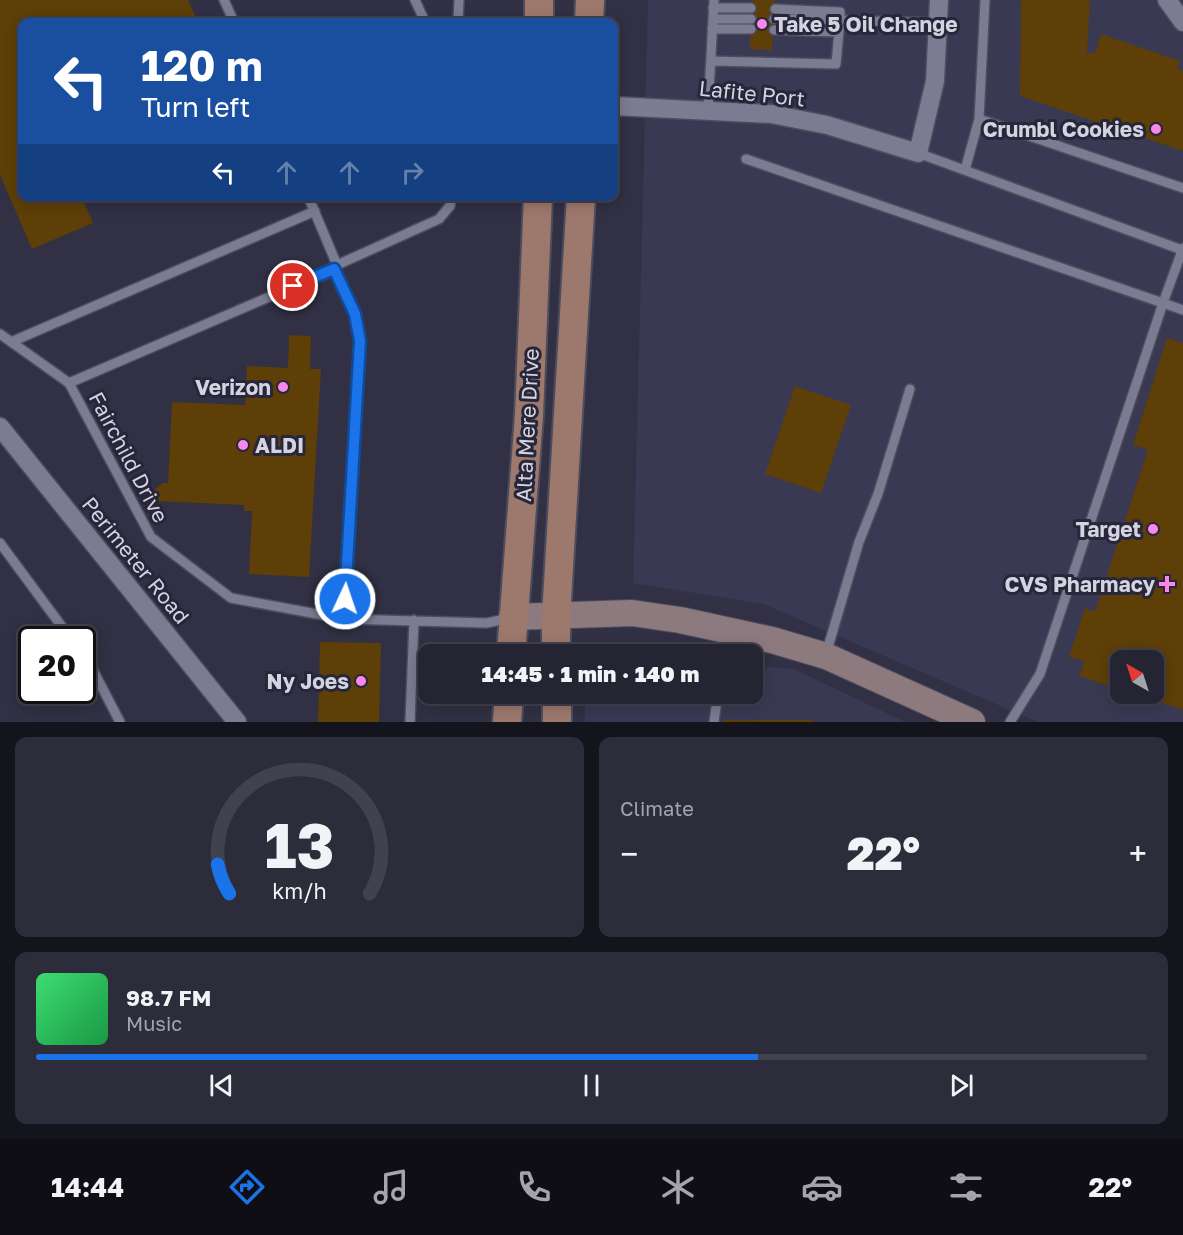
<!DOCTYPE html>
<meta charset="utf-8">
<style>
body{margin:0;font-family:"Golos Text",sans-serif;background:#2d2c3b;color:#f1f3f6;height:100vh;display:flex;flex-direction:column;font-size:22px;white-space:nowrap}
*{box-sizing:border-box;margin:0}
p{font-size:20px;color:#a3a4ac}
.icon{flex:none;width:33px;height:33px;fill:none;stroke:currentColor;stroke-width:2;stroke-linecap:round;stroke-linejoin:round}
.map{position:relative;height:722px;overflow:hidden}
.panel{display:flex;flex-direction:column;gap:15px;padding:15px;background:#14141c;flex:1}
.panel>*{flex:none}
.banner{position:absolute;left:18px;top:18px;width:600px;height:183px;border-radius:12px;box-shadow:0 3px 15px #0003,0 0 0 2px #42414e;background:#1a4fa0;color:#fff;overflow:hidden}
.needle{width:39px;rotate:321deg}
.fabs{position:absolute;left:1110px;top:650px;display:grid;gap:12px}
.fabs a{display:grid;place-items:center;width:54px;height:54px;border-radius:12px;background:#252433;box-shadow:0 3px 15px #0003,0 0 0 2px #42414e;font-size:30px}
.speed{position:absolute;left:18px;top:626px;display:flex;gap:12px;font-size:30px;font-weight:700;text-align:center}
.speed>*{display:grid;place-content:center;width:78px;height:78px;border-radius:50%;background:#252433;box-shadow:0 3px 15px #0003,0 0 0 2px #42414e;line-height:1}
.speed .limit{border:3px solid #111;border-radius:9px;background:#fff;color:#111}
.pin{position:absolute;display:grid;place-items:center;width:51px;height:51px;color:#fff;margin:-26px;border:3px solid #fff;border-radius:50%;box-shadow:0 2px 6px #0007}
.me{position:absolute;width:66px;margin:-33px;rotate:3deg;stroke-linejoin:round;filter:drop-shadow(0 0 4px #0008)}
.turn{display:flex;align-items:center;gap:21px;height:126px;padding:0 24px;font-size:27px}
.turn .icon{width:78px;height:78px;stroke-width:2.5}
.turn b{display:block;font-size:42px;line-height:51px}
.lanes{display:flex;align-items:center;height:57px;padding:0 24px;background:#0003;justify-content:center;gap:30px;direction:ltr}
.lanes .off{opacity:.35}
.big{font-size:45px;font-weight:800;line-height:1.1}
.panel .widget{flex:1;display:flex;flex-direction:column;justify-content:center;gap:9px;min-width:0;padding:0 21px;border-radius:12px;background:#2d2c3b}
.panel .dial{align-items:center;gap:0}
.dial svg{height:156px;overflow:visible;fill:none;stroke:#42414e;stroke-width:7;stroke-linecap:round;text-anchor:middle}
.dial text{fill:#f1f3f6;stroke:none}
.song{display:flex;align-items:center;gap:18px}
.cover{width:72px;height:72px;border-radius:9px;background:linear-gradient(135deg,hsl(140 70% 55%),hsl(140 70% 35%))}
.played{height:6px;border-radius:3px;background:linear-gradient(90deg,#1a73e8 65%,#42414e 65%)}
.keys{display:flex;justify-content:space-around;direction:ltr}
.heat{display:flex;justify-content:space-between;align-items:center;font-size:33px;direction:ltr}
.panel .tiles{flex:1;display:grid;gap:15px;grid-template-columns:1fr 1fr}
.widget:last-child{grid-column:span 2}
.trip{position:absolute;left:418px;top:644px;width:345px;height:60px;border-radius:12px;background:#252433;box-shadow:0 3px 15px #0003,0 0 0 2px #42414e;font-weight:800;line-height:60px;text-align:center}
.tabs{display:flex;height:96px;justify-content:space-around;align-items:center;background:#0f0e14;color:#a3a4ac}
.tabs .icon{width:42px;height:42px}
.tabs .selected{color:#1a73e8}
.tabs b{font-size:27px;color:#f1f3f6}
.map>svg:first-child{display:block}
</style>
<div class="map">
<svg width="1183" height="722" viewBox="0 0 1183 722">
<rect width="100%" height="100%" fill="#313044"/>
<path fill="#3a3953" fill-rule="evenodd" d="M 648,0 L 1183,0 L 1183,722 L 1038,722 L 763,604 L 633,583 ZM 1120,660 L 1154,660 L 1154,693 L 1120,693 Z
M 753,666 L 794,669 L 905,722 L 585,722 L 585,693 L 753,693 Z"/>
<path fill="#5d3f07" d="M 0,0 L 188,0 L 198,22 L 22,22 L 22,196 L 81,196 L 93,223 L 32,249 L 0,175 Z
M 751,0 L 775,0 L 772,50 L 750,49 Z
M 1021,0 L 1090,0 L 1087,53 L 1095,53 L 1101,34 L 1180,61 L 1177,69 L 1183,71 L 1183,151 L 1020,96 Z
M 289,335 L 311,336 L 310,369 L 321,369 L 309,577 L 249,574 L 252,511 L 244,511 L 244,505 L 154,501 L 155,489 L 163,483 L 168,483 L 172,402 L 245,405 L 247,366 L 288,368 Z
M 1167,338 L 1183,343 L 1183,710 L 1133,693 L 1154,693 L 1154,660 L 1120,660 L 1120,690 L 1079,676 L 1084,661 L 1069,657 L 1085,608 L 1095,612 L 1148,450 L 1133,445 Z
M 795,386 L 851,405 L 821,493 L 765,474 Z
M 320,642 L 381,643 L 379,722 L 318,722 Z
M 724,720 L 811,720 L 815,722 L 724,722 Z"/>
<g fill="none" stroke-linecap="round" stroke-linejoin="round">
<g stroke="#4d4d5d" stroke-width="12">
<path id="lane" d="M 224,0 L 234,22
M 415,0 L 425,22
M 985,0 L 979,119 L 1183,188
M 713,8 L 751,8
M 713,19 L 751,19
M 774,19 L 840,20 L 840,12 L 775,9
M 458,22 L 459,0
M 712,29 L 751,29
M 774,30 L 839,32
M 711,61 L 836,64 L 840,20 L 938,23
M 708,111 L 714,0
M 918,153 L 1182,250
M 746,159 L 1163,303 L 1183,248
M 965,170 L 979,119
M 308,196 L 337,265
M 334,269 L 337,265 L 439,219 L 450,206 L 451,196
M 0,334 L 69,383 L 151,537 L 231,598 L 344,619 L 487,623 L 509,618
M 11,342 L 315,211
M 69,383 L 334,269 L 355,314 L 360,341 L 344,619
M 0,543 L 71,639
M 725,654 L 729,633
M 826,654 L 859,542 L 878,494 L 910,389
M 82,656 L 93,670 L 120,722
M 410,722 L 414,620
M 714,722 L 718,693
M 1010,722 L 1040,674 L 1163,303 L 1183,310"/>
</g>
<g stroke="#4d4d5d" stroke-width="21">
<path id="street" d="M 1167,0 L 1183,22
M 614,106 L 771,114 L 827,125 L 918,153 L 935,81 L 939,0
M 0,427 L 237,722"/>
</g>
<g stroke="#4d4d5d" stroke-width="28">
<path id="secondary" d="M 512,617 L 632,613 L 680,620 L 772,640 L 826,656 L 972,722"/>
</g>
<g stroke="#4d4d5d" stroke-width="32">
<path id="primary" d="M 539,0 L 539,22
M 589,22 L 590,0
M 511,654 L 529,415 L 538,196
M 556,654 L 556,617 L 581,196
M 557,693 L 557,722
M 507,722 L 509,693"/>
</g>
<use href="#lane" stroke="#7b7b92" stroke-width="9"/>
<use href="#street" stroke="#7b7b92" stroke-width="18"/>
<use href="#secondary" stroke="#8c7a7f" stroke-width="26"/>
<use href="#primary" stroke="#9d786c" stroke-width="28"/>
</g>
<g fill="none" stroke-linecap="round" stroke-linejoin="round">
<g stroke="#114b97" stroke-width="15">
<path id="route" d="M 293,286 L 334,269 L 355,314 L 360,341 L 345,599"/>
</g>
<use href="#route" stroke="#1a73e8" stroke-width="10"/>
</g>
<g fill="#f987e9" stroke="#27263a" stroke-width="2">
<circle cx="762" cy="24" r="6"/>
<circle cx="1156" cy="129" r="6"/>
<circle cx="283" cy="387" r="6"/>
<circle cx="243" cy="445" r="6"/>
<circle cx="1153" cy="529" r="6"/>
<path d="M1164 575h6v6h6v6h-6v6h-6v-6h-6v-6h6z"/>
<circle cx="361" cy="681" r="6"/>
</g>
<g text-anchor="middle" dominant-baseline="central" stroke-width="6" stroke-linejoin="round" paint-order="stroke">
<g font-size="21" font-weight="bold" fill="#d4d4e1" stroke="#27263a" text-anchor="end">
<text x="774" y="24" text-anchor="start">Take 5 Oil Change</text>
<text x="1144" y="129">Crumbl Cookies</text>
<text x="271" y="387">Verizon</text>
<text x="255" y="445" text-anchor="start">ALDI</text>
<text x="1141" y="529">Target</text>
<text x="1155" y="584">CVS Pharmacy</text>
<text x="349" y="681">Ny Joes</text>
</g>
<g font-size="21" fill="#d4d4e1" stroke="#27263a">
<text transform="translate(752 93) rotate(6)">Lafite Port</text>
<text transform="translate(527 425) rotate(-87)">Alta Mere Drive</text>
<text transform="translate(129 457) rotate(62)">Fairchild Drive</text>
<text transform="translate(136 560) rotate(51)">Perimeter Road</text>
</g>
</g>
</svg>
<div class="fabs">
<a><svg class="needle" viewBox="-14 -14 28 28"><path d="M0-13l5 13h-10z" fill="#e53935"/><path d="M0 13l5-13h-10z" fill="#a3a4ac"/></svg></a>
</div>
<div class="speed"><div class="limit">20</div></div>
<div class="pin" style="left:293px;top:286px;background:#d93025"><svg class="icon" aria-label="arrive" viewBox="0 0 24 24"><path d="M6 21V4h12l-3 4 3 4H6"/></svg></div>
<svg class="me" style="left:345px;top:599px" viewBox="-20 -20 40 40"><circle r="17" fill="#1a73e8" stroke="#fff" stroke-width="3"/><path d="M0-11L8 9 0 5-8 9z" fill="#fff"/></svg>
<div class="trip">14:45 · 1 min · 140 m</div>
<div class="banner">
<div class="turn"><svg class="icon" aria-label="left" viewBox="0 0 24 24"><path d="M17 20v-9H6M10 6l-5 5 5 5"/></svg><div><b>120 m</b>Turn left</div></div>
<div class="lanes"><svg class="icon" aria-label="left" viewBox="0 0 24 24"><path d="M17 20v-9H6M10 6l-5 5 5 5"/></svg><svg class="icon off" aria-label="ahead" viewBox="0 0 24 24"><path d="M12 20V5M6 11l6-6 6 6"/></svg><svg class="icon off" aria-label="ahead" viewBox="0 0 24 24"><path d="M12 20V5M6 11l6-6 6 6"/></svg><svg class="icon off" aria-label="right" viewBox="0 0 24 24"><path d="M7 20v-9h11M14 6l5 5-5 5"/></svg></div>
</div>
</div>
<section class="panel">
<div class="tiles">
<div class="widget dial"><svg viewBox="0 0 100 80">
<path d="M14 69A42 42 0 1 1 86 69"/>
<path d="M14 69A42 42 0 0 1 8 54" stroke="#1a73e8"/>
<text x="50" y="56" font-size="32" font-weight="700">13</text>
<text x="50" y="72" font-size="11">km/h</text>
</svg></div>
<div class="widget"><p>Climate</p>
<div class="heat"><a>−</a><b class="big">22°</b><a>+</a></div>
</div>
<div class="widget">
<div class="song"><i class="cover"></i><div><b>98.7 FM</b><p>Music</p></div></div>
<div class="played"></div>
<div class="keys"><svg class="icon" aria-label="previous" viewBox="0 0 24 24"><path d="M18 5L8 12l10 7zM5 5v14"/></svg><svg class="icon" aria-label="pause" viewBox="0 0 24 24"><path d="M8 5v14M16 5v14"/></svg><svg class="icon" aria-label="next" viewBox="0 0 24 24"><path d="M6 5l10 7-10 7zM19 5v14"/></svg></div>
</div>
</div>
</section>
<nav class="tabs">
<b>14:44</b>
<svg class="icon selected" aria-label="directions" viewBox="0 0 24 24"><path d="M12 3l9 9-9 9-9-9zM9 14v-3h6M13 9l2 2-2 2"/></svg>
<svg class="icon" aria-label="music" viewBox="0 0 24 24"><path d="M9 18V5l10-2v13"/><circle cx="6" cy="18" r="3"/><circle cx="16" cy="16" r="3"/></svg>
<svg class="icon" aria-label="phone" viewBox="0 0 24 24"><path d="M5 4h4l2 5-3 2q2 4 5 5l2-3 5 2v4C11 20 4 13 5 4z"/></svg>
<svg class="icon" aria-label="climate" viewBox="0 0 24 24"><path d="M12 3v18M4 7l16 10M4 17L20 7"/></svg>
<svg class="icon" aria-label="car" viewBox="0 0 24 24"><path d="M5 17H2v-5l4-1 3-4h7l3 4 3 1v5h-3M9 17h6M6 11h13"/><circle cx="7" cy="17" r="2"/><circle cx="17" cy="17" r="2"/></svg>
<svg class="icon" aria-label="filters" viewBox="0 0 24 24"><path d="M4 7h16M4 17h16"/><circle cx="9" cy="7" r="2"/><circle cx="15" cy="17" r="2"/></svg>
<b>22°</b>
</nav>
